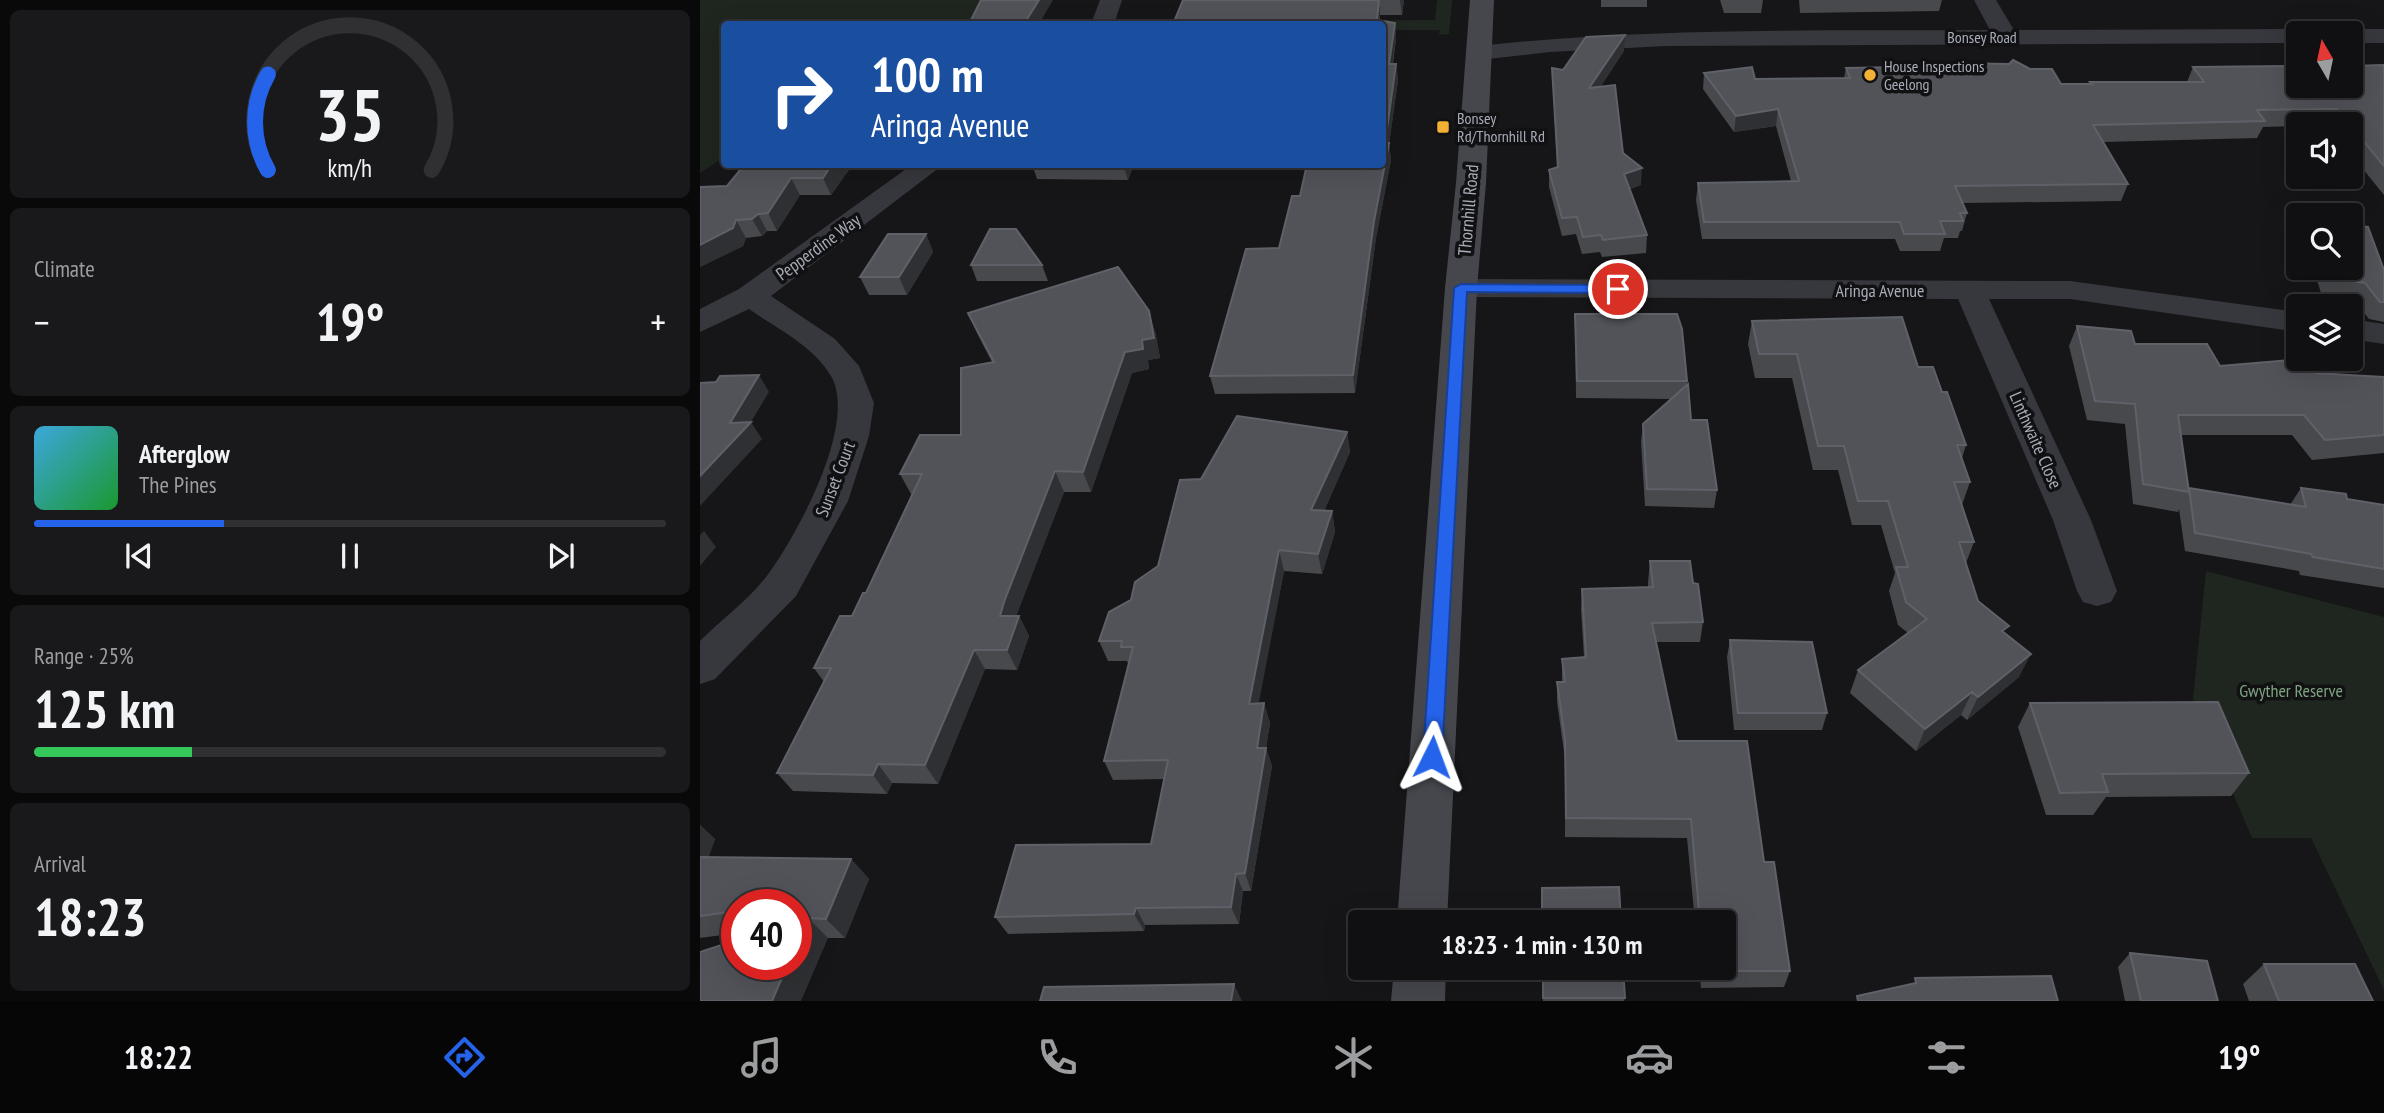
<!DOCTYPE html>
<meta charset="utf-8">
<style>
body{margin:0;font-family:"PT Sans Narrow",sans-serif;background:#19191b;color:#f1f3f6;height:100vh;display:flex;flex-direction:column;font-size:26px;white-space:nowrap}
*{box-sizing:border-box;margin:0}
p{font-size:23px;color:#9c9d9f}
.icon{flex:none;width:38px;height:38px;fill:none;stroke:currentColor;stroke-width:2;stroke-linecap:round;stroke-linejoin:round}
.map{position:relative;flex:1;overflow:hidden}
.side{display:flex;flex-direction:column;gap:10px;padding:10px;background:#09090a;width:700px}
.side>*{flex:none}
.guide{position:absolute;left:21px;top:21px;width:665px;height:147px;border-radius:7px;box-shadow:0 7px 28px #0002,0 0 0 2px #303032;background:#1a4fa0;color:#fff;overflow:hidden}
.needle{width:46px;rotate:351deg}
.fabs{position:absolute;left:1586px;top:21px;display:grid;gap:14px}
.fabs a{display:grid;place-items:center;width:77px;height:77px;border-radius:7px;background:#101012;box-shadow:0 7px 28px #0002,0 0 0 2px #303032;font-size:35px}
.speed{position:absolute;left:21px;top:889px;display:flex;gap:14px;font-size:35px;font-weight:700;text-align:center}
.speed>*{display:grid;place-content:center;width:91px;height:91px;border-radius:50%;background:#101012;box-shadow:0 7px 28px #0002,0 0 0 2px #303032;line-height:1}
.speed .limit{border:10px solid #d22;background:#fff;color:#111}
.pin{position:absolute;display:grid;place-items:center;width:60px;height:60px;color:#fff;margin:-30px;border:4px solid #fff;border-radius:50%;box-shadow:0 2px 7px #0007}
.me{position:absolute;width:77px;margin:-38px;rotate:3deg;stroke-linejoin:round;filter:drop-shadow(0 0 5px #0008)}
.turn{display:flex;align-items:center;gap:24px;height:147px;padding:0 35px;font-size:32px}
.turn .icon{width:91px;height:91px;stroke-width:2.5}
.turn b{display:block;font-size:49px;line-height:60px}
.big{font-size:52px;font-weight:800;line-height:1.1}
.side .card{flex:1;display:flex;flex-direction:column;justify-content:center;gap:10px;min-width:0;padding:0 24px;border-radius:10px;background:#19191b}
.side .dial{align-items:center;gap:0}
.dial svg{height:182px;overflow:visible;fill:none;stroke:#303032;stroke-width:7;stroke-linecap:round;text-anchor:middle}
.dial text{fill:#f1f3f6;stroke:none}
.song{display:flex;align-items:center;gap:21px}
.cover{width:84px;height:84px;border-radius:10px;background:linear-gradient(135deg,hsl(200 70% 55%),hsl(130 70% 35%))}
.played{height:7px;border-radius:4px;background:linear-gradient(90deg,#2563eb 30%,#303032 30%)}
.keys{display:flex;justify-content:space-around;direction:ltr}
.heat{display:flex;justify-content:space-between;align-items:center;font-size:38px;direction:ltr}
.charge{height:10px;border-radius:5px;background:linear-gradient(90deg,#34c759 25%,#303032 0)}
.trip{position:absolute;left:648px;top:910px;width:388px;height:70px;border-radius:7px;background:#101012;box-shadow:0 7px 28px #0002,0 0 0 2px #303032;font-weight:800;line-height:70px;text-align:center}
.tab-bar{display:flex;height:112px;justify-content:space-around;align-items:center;background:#060607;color:#9c9d9f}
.tab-bar .icon{width:49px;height:49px}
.tab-bar .on{color:#2563eb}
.tab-bar b{font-size:32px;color:#f1f3f6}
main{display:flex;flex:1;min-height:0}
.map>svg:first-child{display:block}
</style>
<main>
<section class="side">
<div class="card dial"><svg viewBox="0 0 100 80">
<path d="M14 69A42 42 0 1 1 86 69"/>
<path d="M14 69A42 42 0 0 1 14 27" stroke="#2563eb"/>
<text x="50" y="56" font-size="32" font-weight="700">35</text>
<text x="50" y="72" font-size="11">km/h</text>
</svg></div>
<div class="card"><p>Climate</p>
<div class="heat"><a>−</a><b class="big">19°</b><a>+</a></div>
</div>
<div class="card">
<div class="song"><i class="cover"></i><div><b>Afterglow</b><p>The Pines</p></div></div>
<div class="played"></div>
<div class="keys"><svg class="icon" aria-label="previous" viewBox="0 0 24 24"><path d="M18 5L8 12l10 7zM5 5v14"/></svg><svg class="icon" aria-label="pause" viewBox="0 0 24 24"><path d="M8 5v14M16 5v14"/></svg><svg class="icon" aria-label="next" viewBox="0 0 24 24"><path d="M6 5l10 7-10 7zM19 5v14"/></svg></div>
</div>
<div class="card"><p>Range · 25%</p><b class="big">125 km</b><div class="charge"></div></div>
<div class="card"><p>Arrival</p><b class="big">18:23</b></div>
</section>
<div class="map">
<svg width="1684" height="1001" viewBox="0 0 1684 1001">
<rect width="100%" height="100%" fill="#161618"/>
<path fill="#1e261f" d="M 0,0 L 315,0 L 284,23 L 24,24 L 24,157 L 0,173 Z
M 737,0 L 752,0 L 749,34 L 739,35 L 740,30 L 683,30 L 682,24 L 587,24 L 588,21 L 735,20 Z
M 1506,571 L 1684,617 L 1684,990 L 1611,838 L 1552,838 L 1493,699 Z"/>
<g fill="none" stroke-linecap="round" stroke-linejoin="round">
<path fill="#37383d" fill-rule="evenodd" d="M 400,0 L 422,0 L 414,24 L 391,24 Z
M 1274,0 L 1296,0 L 1314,30 L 1598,29 L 1608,33 L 1598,33 L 1598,43 L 966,46 L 850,52 L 779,60 L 770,58 L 767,53 L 770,48 L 779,46 C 949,27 1120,31 1290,30 Z
M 1650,29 L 1684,29 L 1684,43 L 1650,43 L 1650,33 L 1640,33 Z
M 213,164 L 244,164 L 71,296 L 135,339 L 159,366 L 174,403 L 169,436 L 148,501 L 96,596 L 15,679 L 0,684 L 0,641 C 22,619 51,598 69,573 C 98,533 158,423 131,376 C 114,346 76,328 49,309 L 0,332 L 0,309 L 39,289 Z
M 761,279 L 1370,281 L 1598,312 L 1598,332 L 1370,299 L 1289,299 L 1391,520 L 1417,591 L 1411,602 L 1397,606 L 1383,602 L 1377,591 L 1353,520 L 1258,299 L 761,297 L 750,295 L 746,288 L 750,281 Z
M 1650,319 L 1684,324 L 1684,344 L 1650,339 Z"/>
<path fill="#45474d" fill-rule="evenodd" d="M 770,0 L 794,0 L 786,183 L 777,288 L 747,922 L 697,922 L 745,288 L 756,183 Z
M 694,968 L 746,968 L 745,1001 L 691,1001 Z"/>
</g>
<path fill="#47494d" d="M 483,0 L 704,0 L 702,15 L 680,15 L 680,20 L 695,23 L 696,39 L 693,64 L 696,64 L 698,80 L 689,144 L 691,160 L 676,238 L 655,393 L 515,394 L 510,376 L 579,248 L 600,196 L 682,24 Z
M 901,0 L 947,0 L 947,7 L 901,7 Z
M 1020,0 L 1063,0 L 1061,13 L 1024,13 Z
M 1099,0 L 1242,0 L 1239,11 L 1100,13 Z
M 924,51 L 900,87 L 923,153 L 941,185 L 930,189 L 947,235 L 946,253 L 902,257 L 900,252 L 882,254 L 876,234 L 862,236 L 849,187 L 849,170 L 857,167 L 852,68 L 863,70 Z
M 1254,63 L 1361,84 L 1390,84 L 1390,82 L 1487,82 L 1493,67 L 1684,65 L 1684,195 L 1650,153 L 1650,124 L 1598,124 L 1598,126 L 1563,127 L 1557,138 L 1403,142 L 1428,184 L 1421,201 L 1263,203 L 1267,213 L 1262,231 L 1260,231 L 1258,238 L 1244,238 L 1240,251 L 1200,251 L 1195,239 L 1002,239 L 996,200 L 998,183 L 1091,181 L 1076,126 L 1034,132 L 1003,89 L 1004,73 L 1055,79 L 1144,78 L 1146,68 L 1253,66 Z
M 153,164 L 131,195 L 100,195 L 77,231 L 67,231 L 62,236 L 46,238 L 43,246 L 0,267 L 0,187 L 27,186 Z
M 332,164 L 434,164 L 428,180 L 337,179 Z
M 226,234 L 233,252 L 207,295 L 169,295 L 160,277 Z
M 271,265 L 342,265 L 348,281 L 277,281 Z
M 1613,268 L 1650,268 L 1684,270 L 1684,322 L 1669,319 L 1654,300 L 1622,296 Z
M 268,313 L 455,331 L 460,358 L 448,360 L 449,369 L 432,373 L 391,492 L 364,492 L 316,616 L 319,616 L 329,636 L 317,670 L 285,669 L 238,784 L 192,783 L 187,794 L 93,791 L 77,773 L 124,682 L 114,668 L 152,616 L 166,593 L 212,494 L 211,494 L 200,474 L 261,435 L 292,362 L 277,333 Z
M 875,314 L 987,381 L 991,420 L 1017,490 L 1014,508 L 945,506 L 941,442 L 943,424 L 971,399 L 876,398 Z
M 1052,321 L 1218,367 L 1242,392 L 1266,445 L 1262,458 L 1270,482 L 1262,505 L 1274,542 L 1266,563 L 1278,601 L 1305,634 L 1319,677 L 1267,720 L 1261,715 L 1216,751 L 1150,693 L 1158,670 L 1208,633 L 1198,625 L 1189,591 L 1195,573 L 1181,525 L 1152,525 L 1138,470 L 1113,470 L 1092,378 L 1055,378 L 1048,344 Z
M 1377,326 L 1435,344 L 1520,366 L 1684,377 L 1684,453 L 1612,460 L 1592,435 L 1481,435 L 1489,488 L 1590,505 L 1601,488 L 1647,499 L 1684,505 L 1684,588 L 1600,575 L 1599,571 L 1485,551 L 1479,509 L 1478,512 L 1433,504 L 1425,424 L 1387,420 L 1369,346 Z
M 647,432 L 650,452 L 624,511 L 632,511 L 635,532 L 622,574 L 584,571 L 558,703 L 564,703 L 570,723 L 566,748 L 572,766 L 551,891 L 543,891 L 539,924 L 445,925 L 444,931 L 308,934 L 295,917 L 451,844 L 464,779 L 413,780 L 404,761 L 429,666 L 427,661 L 408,661 L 399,641 L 458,566 L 501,479 Z
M 950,561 L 993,583 L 1003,622 L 1000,642 L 956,642 L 977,741 L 1064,862 L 1090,971 L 1084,987 L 1001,988 L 999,968 L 1024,968 L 1024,922 L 995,922 L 987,838 L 865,837 L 865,759 L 857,702 L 857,682 L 862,682 L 862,659 L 884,657 L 881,609 L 882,589 L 948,587 L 948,582 Z
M 1030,640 L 1127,713 L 1122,730 L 1034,730 L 1027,657 Z
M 1330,703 L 1549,773 L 1531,796 L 1406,797 L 1393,815 L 1346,815 L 1318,727 Z
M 0,825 L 15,839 L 8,857 L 151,859 L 169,879 L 145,938 L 128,938 L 37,964 L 96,905 L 37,905 L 37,933 L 0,938 Z
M 1430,953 L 1518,1001 L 1425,1001 L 1418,967 Z
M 1564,964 L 1673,1001 L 1549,1001 L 1543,984 Z
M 843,968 L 925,998 L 924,1001 L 843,1001 Z"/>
<path fill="#2f3033" d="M 339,0 L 353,0 L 339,24 L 324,24 Z
M 679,0 L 680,15 L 679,24 L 677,20 Z
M 700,0 L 704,0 L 702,15 Z
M 695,23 L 696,39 L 690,80 L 689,64 Z
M 925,35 L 924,51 L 889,105 L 889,88 Z
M 696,64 L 698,80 L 689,144 L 691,160 L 676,238 L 655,393 L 653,375 Z
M 1078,109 L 1076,126 L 1034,132 L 1036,116 Z
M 132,164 L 153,164 L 131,195 L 123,178 Z
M 423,164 L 434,164 L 428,180 Z
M 942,168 L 941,185 L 923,191 L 924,174 Z
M 91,178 L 100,195 L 77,231 L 68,213 Z
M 58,214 L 67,231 L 62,236 L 52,219 Z
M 36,220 L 46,238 L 43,246 L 0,267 L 0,245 Z
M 226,234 L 233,252 L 207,295 L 199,277 Z
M 449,311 L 455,331 L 460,358 L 448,360 L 449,369 L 432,373 L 391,492 L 383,472 L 425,352 L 442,340 Z
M 59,375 L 69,392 L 51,422 L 62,439 L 0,506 L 0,476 L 30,423 Z
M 647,432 L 650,452 L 616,530 L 611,510 Z
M 355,471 L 364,492 L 314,622 L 300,616 L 304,602 Z
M 632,511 L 635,532 L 622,574 L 618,554 Z
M 4,531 L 16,547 L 0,566 L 0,535 Z
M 579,550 L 584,571 L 555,723 L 549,704 Z
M 319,616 L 329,636 L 317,670 L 307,650 Z
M 274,650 L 285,669 L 238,784 L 225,765 Z
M 1331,654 L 1319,677 L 1267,720 L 1278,697 Z
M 1272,692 L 1261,715 L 1216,751 L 1225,729 Z
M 564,703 L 570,723 L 563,767 L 557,748 Z
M 566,748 L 572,766 L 551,891 L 545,873 Z
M 178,764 L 192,783 L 187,794 L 173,775 Z
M 0,825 L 15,839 L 2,877 L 0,876 Z
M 151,859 L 169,879 L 145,938 L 126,919 Z
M 536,874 L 543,891 L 539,924 L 531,907 Z
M 436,908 L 445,925 L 444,931 L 434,914 Z
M 108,918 L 128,938 L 101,1001 L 72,1001 L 88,964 L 96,964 L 96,945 Z
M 534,984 L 542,1001 L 531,1001 Z"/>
<path fill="#525359" stroke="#5f6168" stroke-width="2" d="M 281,0 L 339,0 L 324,24 L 269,24 Z
M 483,0 L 679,0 L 677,20 L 695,23 L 689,64 L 696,64 L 685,143 L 689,143 L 674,221 L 653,375 L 510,376 L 546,249 L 579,248 L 592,196 L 600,196 L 607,164 L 682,164 L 682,24 L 473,24 Z
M 925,35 L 889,88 L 915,85 L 923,153 L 942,168 L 924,174 L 947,235 L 903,240 L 901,235 L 883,237 L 877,217 L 862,218 L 849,170 L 858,167 L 852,68 L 863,70 L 886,37 Z
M 1313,60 L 1330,69 L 1352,69 L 1361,84 L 1392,84 L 1390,82 L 1504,82 L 1493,67 L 1598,66 L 1598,86 L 1650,86 L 1650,66 L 1684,65 L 1684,166 L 1637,109 L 1557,110 L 1565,121 L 1393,125 L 1428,184 L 1255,186 L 1267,213 L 1260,213 L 1263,221 L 1240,221 L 1245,234 L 1204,234 L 1200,222 L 1004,222 L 998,183 L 1099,181 L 1078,109 L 1036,116 L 1004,73 L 1052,67 L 1055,79 L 1150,78 L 1146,68 L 1256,66 L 1254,63 L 1309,64 Z
M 45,164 L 132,164 L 123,178 L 91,178 L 68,213 L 58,214 L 52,219 L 36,220 L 33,228 L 0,245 L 0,187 L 27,186 Z
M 1650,225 L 1668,227 L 1684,270 L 1684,302 L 1680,302 L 1665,283 L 1632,278 L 1629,268 L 1650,268 Z
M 290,229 L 316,229 L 342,265 L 271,265 Z
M 188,234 L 226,234 L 199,277 L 160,277 Z
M 418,267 L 449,311 L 454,338 L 442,340 L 443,349 L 425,352 L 383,472 L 355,471 L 304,602 L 300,616 L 319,616 L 307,650 L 274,650 L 225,765 L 178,764 L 173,775 L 77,773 L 131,668 L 114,668 L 140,616 L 152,616 L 163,593 L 166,593 L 222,474 L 200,474 L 220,435 L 261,435 L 261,368 L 294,362 L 268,313 Z
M 875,314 L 977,314 L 982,329 L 987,381 L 877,381 Z
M 1202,317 L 1218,367 L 1233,367 L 1242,392 L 1247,392 L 1266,445 L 1257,445 L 1270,482 L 1254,482 L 1274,542 L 1259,542 L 1278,601 L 1309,626 L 1302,631 L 1331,654 L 1278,697 L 1272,692 L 1225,729 L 1158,670 L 1227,619 L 1206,602 L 1196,567 L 1208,567 L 1188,501 L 1158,501 L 1144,446 L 1118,446 L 1097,354 L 1059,354 L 1052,321 Z
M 1377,326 L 1431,331 L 1435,344 L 1507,344 L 1520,366 L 1603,359 L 1615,373 L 1684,377 L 1684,435 L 1625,440 L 1604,415 L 1478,415 L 1489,492 L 1443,484 L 1435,404 L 1395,401 Z
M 59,375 L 30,423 L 51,422 L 0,476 L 0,383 L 16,382 L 20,376 Z
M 988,384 L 991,420 L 1007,420 L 1017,490 L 947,489 L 943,424 Z
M 537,416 L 647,432 L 611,510 L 632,511 L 618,554 L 579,550 L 549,704 L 564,703 L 557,748 L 566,748 L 545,873 L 536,874 L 531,907 L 436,908 L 434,914 L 295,917 L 316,845 L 451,844 L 468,760 L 404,761 L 433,647 L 421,647 L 422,641 L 399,641 L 409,612 L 431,600 L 435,582 L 458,566 L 480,480 L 501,479 Z
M 1489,488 L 1606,507 L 1601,488 L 1646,494 L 1647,499 L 1684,505 L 1684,569 L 1613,557 L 1611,554 L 1495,533 Z
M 950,561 L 990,561 L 993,583 L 998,584 L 1003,622 L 952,623 L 977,741 L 1047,741 L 1064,862 L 1074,862 L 1090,971 L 1005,971 L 1005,968 L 1024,968 L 1024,922 L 1000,922 L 991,819 L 866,818 L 865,740 L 857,682 L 865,682 L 862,659 L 886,657 L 882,589 L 953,587 Z
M 1030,640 L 1112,642 L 1127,713 L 1038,713 Z
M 1518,702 L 1549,773 L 1402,774 L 1408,792 L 1360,793 L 1330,703 Z
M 0,857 L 151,859 L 126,919 L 108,918 L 96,945 L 96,905 L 37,905 L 37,911 L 0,916 Z
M 919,887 L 921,922 L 842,922 L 842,888 Z
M 37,940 L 37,964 L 88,964 L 72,1001 L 0,1001 L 0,952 Z
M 1430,953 L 1507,961 L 1518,1001 L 1441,1001 Z
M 1564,964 L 1655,964 L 1673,1001 L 1579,1001 Z
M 843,968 L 923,968 L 925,998 L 843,998 Z
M 1351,976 L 1358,1001 L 1158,1001 L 1157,996 L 1216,983 L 1215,978 Z
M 534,984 L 531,1001 L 340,1001 L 344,987 Z"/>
<path fill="#2563eb" stroke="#184099" stroke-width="2" d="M 761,284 L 918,285 L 924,289 L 918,293 L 767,292 L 742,757 L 739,763 L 732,765 L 726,763 L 723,757 L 754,288 Z"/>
<g fill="#f2b134" stroke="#111113" stroke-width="2.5">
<circle cx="1170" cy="75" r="7"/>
<rect x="736" y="120" width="14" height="14" rx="3.5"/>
</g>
<g text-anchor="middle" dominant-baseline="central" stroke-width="7" stroke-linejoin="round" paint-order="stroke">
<g font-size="16" fill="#a8adb8" stroke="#111113">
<text x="1282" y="37">Bonsey Road</text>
</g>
<g font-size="16" fill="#a8adb8" stroke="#111113" text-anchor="start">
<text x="1184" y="66">House Inspections<tspan x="1184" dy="18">Geelong</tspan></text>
<text x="757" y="118">Bonsey<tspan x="757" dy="18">Rd/Thornhill Rd</tspan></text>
</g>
<g font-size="18" fill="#a8adb8" stroke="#111113">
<text transform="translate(768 210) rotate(-85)">Thornhill Road</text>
<text transform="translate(118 247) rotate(-36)">Pepperdine Way</text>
<text x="1180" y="290">Aringa Avenue</text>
<text transform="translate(1336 440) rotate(66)">Linthwaite Close</text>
<text transform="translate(135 479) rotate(-69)">Sunset Court</text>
</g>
<g font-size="18" fill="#7fa381" stroke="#111113">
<text x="1591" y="690">Gwyther Reserve</text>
</g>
</g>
</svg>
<div class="fabs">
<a><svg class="needle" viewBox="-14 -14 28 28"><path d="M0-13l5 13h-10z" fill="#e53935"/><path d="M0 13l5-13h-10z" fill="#9c9d9f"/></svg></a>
<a><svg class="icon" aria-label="sound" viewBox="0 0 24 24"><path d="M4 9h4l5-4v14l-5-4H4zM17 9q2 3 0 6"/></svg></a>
<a><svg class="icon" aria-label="search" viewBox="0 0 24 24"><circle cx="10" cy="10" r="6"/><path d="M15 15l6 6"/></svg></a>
<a><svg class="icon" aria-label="layers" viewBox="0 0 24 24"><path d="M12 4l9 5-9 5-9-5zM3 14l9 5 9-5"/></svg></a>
</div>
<div class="speed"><div class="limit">40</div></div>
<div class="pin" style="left:918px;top:289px;background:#d93025"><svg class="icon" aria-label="arrive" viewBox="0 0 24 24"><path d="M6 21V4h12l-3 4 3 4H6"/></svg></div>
<svg class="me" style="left:732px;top:757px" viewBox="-20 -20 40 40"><path d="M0-17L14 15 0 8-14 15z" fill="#2563eb" stroke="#fff" stroke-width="4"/></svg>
<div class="trip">18:23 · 1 min · 130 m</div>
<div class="guide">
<div class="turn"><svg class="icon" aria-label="right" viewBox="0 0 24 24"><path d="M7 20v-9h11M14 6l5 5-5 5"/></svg><div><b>100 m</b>Aringa Avenue</div></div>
</div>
</div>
</main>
<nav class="tab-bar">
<b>18:22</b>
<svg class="icon on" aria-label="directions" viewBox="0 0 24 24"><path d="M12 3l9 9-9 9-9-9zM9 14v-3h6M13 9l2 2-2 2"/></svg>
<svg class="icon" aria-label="music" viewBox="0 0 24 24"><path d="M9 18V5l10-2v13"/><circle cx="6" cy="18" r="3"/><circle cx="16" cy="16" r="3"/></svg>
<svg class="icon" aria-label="phone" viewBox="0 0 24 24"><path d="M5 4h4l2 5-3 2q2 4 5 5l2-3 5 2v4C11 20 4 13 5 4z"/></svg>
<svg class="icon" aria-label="climate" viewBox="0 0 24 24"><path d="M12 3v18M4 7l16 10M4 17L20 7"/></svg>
<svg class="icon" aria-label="car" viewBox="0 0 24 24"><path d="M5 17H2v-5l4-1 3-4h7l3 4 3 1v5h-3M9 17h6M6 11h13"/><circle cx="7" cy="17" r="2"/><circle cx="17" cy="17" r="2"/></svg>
<svg class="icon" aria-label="filters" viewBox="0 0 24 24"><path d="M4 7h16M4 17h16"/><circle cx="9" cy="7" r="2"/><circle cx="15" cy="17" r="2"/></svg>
<b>19°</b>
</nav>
